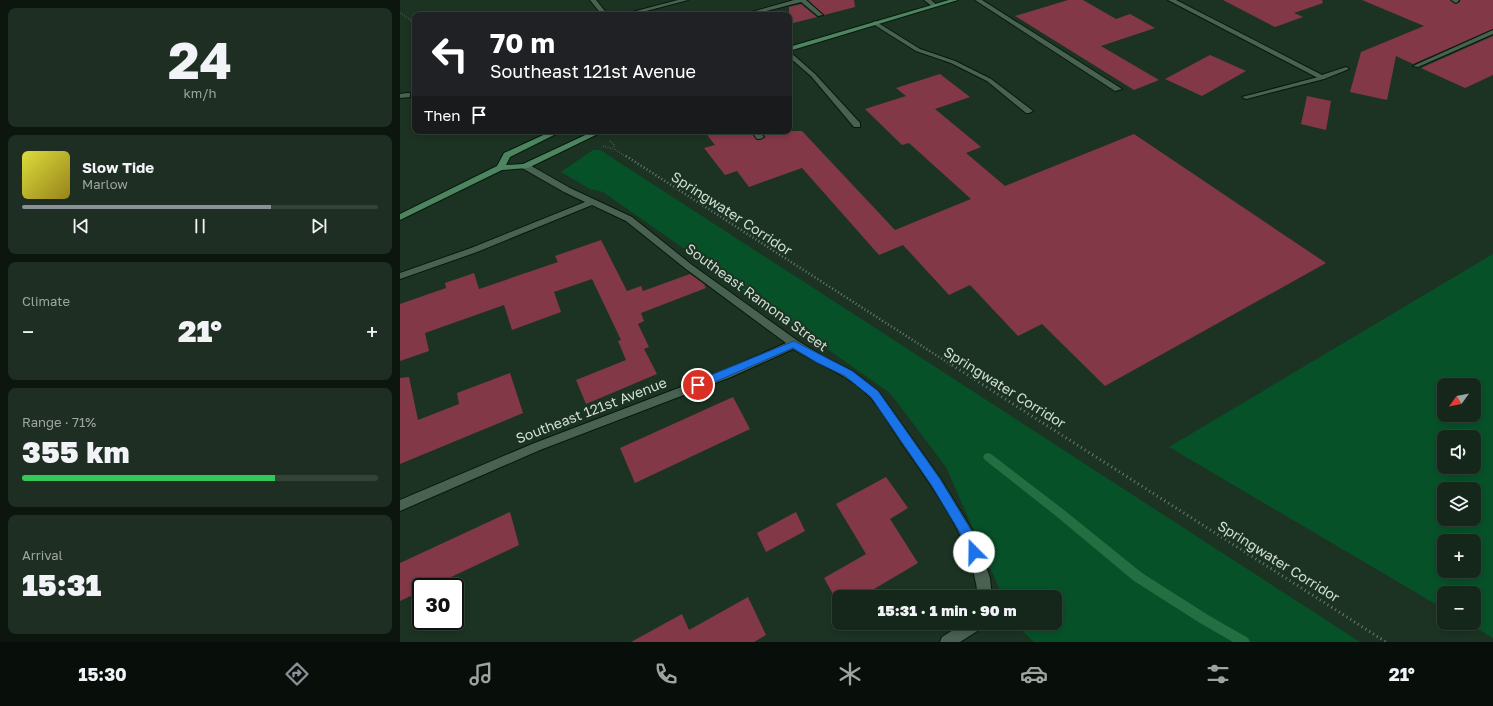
<!DOCTYPE html>
<meta charset="utf-8">
<style>
body{margin:0;font-family:"Golos Text",sans-serif;background:#1e2e23;color:#f1f3f6;height:100vh;display:flex;flex-direction:column;font-size:15px;white-space:nowrap}
*{box-sizing:border-box;margin:0}
p{font-size:13px;color:#9da5a2}
.icon{flex:none;width:22px;height:22px;fill:none;stroke:currentColor;stroke-width:2;stroke-linecap:round;stroke-linejoin:round}
.map{position:relative;flex:1;overflow:hidden}
.panel{display:flex;flex-direction:column;gap:8px;padding:8px;background:#0c150e;width:400px}
.panel>*{flex:none}
.hud{position:absolute;left:12px;top:12px;width:380px;height:122px;border-radius:8px;box-shadow:0 2px 6px #0003,0 0 0 1px #344339;background:#202124;color:#fff;overflow:hidden}
.needle{width:26px;rotate:237deg}
.controls{position:absolute;left:1037px;top:378px;display:grid;gap:8px}
.controls a{display:grid;place-items:center;width:44px;height:44px;border-radius:8px;background:#15261a;box-shadow:0 2px 6px #0003,0 0 0 1px #344339;font-size:20px}
.speed{position:absolute;left:12px;top:578px;display:flex;gap:8px;font-size:20px;font-weight:700;text-align:center}
.speed>*{display:grid;place-content:center;width:52px;height:52px;border-radius:50%;background:#15261a;box-shadow:0 2px 6px #0003,0 0 0 1px #344339;line-height:1}
.speed .limit{border:2px solid #111;border-radius:6px;background:#fff;color:#111}
.pin{position:absolute;display:grid;place-items:center;width:34px;height:34px;color:#fff;margin:-17px;border:2px solid #fff;border-radius:50%;box-shadow:0 1px 4px #0007}
.me{position:absolute;width:44px;margin:-22px;rotate:338deg;stroke-linejoin:round;filter:drop-shadow(0 0 3px #0008)}
.turn{display:flex;align-items:center;gap:14px;height:84px;padding:0 12px;font-size:18px}
.turn .icon{width:52px;height:52px;stroke-width:2.5}
.turn b{display:block;font-size:28px;line-height:34px}
.then{display:flex;align-items:center;height:38px;padding:0 12px;background:#0003;gap:8px;font-size:15px}
.big{font-size:30px;font-weight:800;line-height:1.1}
.panel .tile{flex:1;display:flex;flex-direction:column;justify-content:center;gap:6px;min-width:0;padding:0 14px;border-radius:8px;background:#1e2e23}
.panel .dial{align-items:center;gap:0}
.dial b{font-size:52px;line-height:1}
.song{display:flex;align-items:center;gap:12px}
.cover{width:48px;height:48px;border-radius:6px;background:linear-gradient(135deg,hsl(60 70% 55%),hsl(50 70% 35%))}
.played{height:4px;border-radius:2px;background:linear-gradient(90deg,#8c9099 70%,#344339 70%)}
.keys{display:flex;justify-content:space-around;direction:ltr}
.heat{display:flex;justify-content:space-between;align-items:center;font-size:22px;direction:ltr}
.charge{height:6px;border-radius:3px;background:linear-gradient(90deg,#34c759 71%,#344339 0)}
.trip{position:absolute;left:432px;top:590px;width:230px;height:40px;border-radius:8px;background:#15261a;box-shadow:0 2px 6px #0003,0 0 0 1px #344339;font-weight:800;line-height:40px;text-align:center}
.dock{display:flex;height:64px;justify-content:space-around;align-items:center;background:#080f0a;color:#9da5a2}
.dock .icon{width:28px;height:28px}
.dock .active{color:#8c9099}
.dock b{font-size:18px;color:#f1f3f6}
main{display:flex;flex:1;min-height:0}
.map>svg:first-child{display:block}
</style>
<main>
<section class="panel">
<div class="tile dial"><b>24</b><p>km/h</p></div>
<div class="tile">
<div class="song"><i class="cover"></i><div><b>Slow Tide</b><p>Marlow</p></div></div>
<div class="played"></div>
<div class="keys"><svg class="icon" aria-label="previous" viewBox="0 0 24 24"><path d="M18 5L8 12l10 7zM5 5v14"/></svg><svg class="icon" aria-label="pause" viewBox="0 0 24 24"><path d="M8 5v14M16 5v14"/></svg><svg class="icon" aria-label="next" viewBox="0 0 24 24"><path d="M6 5l10 7-10 7zM19 5v14"/></svg></div>
</div>
<div class="tile"><p>Climate</p>
<div class="heat"><a>−</a><b class="big">21°</b><a>+</a></div>
</div>
<div class="tile"><p>Range · 71%</p><b class="big">355 km</b><div class="charge"></div></div>
<div class="tile"><p>Arrival</p><b class="big">15:31</b></div>
</section>
<div class="map">
<svg width="1093" height="642" viewBox="0 0 1093 642">
<rect width="100%" height="100%" fill="#1c3323"/>
<path fill="#075129" fill-rule="evenodd" d="M 193,150 L 200,150 L 960,642 L 634,642 L 614,623 L 655,623 L 655,597 L 603,597 L 546,467 L 490,393 L 203,192 L 190,189 L 161,172 Z
M 1093,254 L 1093,638 L 1068,623 L 1074,623 L 1074,593 L 1044,593 L 1044,609 L 769,447 ZM 1044,385 L 1074,385 L 1074,415 L 1044,415 ZM 1044,437 L 1074,437 L 1074,467 L 1044,467 ZM 1044,489 L 1074,489 L 1074,519 L 1044,519 ZM 1044,541 L 1074,541 L 1074,571 L 1044,571 Z"/>
<g fill="none" stroke-linecap="round" stroke-linejoin="round">
<path fill="#246f41" fill-rule="evenodd" d="M 588,453 L 591,454 L 664,510 L 742,573 L 808,615 L 848,638 L 850,642 L 833,642 L 800,623 L 734,581 L 656,516 L 585,460 L 583,457 L 585,454 Z"/>
</g>
<path fill="#833848" d="M 408,0 L 454,0 L 455,7 L 424,15 Z
M 668,0 L 683,0 L 716,19 L 730,14 L 755,28 L 701,46 L 759,80 L 734,90 L 615,16 Z
M 823,0 L 922,0 L 923,3 L 894,13 L 903,17 L 875,27 Z
M 962,0 L 1050,0 L 1055,4 L 1060,2 L 1060,0 L 1093,0 L 1093,29 L 1013,64 L 996,56 L 987,100 L 950,92 L 961,52 L 1024,26 Z
M 401,4 L 417,17 L 389,24 L 389,7 Z
M 1093,36 L 1093,75 L 1065,88 L 1021,68 Z
M 810,55 L 846,71 L 802,96 L 765,79 Z
M 540,74 L 570,97 L 535,109 L 581,147 L 566,153 L 605,186 L 734,134 L 926,263 L 705,386 L 642,324 L 618,336 L 570,285 L 549,295 L 503,245 L 479,255 L 402,168 L 349,187 L 337,171 L 325,175 L 304,148 L 315,145 L 304,131 L 350,131 L 357,140 L 365,137 L 361,131 L 402,131 L 495,230 L 571,199 L 509,143 L 502,145 L 465,109 L 506,96 L 496,88 Z
M 907,96 L 931,101 L 926,130 L 901,124 Z
M 201,240 L 227,291 L 241,286 L 243,291 L 290,274 L 304,284 L 306,288 L 241,313 L 244,321 L 238,324 L 249,347 L 244,349 L 257,374 L 186,404 L 176,380 L 226,360 L 218,341 L 221,340 L 192,279 L 154,292 L 161,312 L 112,330 L 104,305 L 25,333 L 29,351 L 0,361 L 0,304 L 46,288 L 45,283 L 74,273 L 79,289 L 158,262 L 155,256 Z
M 110,373 L 123,413 L 0,464 L 0,378 L 9,377 L 18,420 L 59,404 L 57,393 Z
M 333,397 L 350,429 L 235,483 L 220,448 Z
M 486,477 L 508,508 L 490,519 L 518,563 L 464,595 L 465,597 L 439,597 L 439,605 L 424,578 L 466,554 L 436,504 Z
M 110,512 L 119,545 L 30,587 L 21,587 L 21,591 L 0,601 L 0,563 Z
M 396,512 L 405,531 L 366,552 L 357,533 Z
M 348,597 L 366,635 L 354,642 L 231,642 L 282,614 L 289,630 Z"/>
<g fill="none" stroke-linecap="round" stroke-linejoin="round">
<g stroke="#051a0c" stroke-width="2">
<path id="lane" d="M 278,0 L 288,0 L 231,15 L 221,15 Z
M 394,0 L 406,0 L 423,15 L 418,16 L 401,2 L 351,15 L 341,15 Z
M 524,0 L 531,0 L 538,6 L 533,7 Z
M 575,0 L 582,0 L 722,89 L 715,91 Z
M 475,21 L 520,49 L 555,61 L 591,79 L 633,111 L 629,113 L 626,113 L 587,81 L 551,63 L 516,51 L 473,24 L 472,23 Z
M 1093,30 L 1093,34 L 1018,67 L 1013,66 Z
M 389,51 L 415,74 L 460,123 L 460,127 L 454,127 L 411,76 L 389,57 Z
M 922,76 L 925,78 L 924,79 L 846,99 L 842,97 Z
M 351,131 L 359,131 L 364,137 L 360,139 L 357,139 Z"/>
</g>
<g stroke="#051a0c" stroke-width="2">
<path id="street" d="M 190,0 L 196,0 L 208,15 L 202,15 Z
M 768,0 L 776,0 L 922,75 L 946,67 L 949,69 L 924,79 L 920,79 Z
M 1051,0 L 1058,0 L 1059,1 L 1056,3 Z
M 7,93 L 10,93 L 10,97 L 0,98 L 0,94 Z
M 122,164 L 128,164 L 170,188 L 232,217 L 292,265 L 398,341 L 424,357 L 452,371 L 478,391 L 540,478 L 575,535 L 590,578 L 592,597 L 578,597 C 572,538 534,489 501,442 C 491,427 482,410 470,397 C 449,375 418,364 393,349 L 331,377 L 140,450 L 0,511 L 0,500 L 132,444 L 323,371 L 386,343 L 286,269 L 226,221 L 192,205 L 77,252 L 0,279 L 0,273 L 71,248 L 185,202 L 164,192 L 122,168 Z
M 564,623 L 584,623 L 582,628 L 560,642 L 540,642 L 542,637 Z"/>
</g>
<g stroke="#051a0c" stroke-width="2">
<path id="secondary" d="M 549,0 L 558,0 L 389,51 L 389,47 Z
M 152,131 L 162,131 L 110,157 L 106,165 L 123,164 L 194,131 L 204,131 L 128,168 L 102,170 L 0,220 L 0,214 L 97,166 L 104,153 Z"/>
</g>
<path stroke="#6b7d70" stroke-width="1.5" stroke-dasharray="0.5 2" stroke-linecap="butt" d="M 0,13 L 15,23
M 210,141 L 214,144 L 214,149
M 203,146 L 214,149 L 227,157"/>
<path stroke="#6b7d70" stroke-width="2.5" stroke-dasharray="1 2.5" stroke-linecap="butt" d="M 226,156 L 553,366"/>
<path stroke="#6b7d70" stroke-width="3" stroke-dasharray="1 3.5" stroke-linecap="butt" d="M 552,365 L 986,642"/>
<use href="#lane" fill="#496150" fill-rule="evenodd"/>
<use href="#street" fill="#496150" fill-rule="evenodd"/>
<use href="#secondary" fill="#4e8460" fill-rule="evenodd"/>
</g>
<path fill="#1a73e8" stroke="#114b97" d="M 394,341 L 452,371 L 478,391 L 540,479 L 574,535 L 580,552 L 579,556 L 574,558 L 570,556 L 565,541 L 532,486 L 471,397 L 445,376 L 416,362 L 393,348 L 301,388 L 294,388 L 293,385 L 294,382 Z"/>
<g text-anchor="middle" dominant-baseline="central" stroke-width="4" stroke-linejoin="round" paint-order="stroke">
<g font-size="14" fill="#d1ded4" stroke="#1c3323">
<text transform="translate(332 213) rotate(33)">Springwater Corridor</text>
<text transform="translate(357 297) rotate(36)">Southeast Ramona Street</text>
<text transform="translate(605 387) rotate(32)">Springwater Corridor</text>
<text transform="translate(191 410) rotate(-21)">Southeast 121st Avenue</text>
<text transform="translate(879 561) rotate(32)">Springwater Corridor</text>
</g>
</g>
</svg>
<div class="controls">
<a><svg class="needle" viewBox="-14 -14 28 28"><path d="M0-13l5 13h-10z" fill="#e53935"/><path d="M0 13l5-13h-10z" fill="#9da5a2"/></svg></a>
<a><svg class="icon" aria-label="sound" viewBox="0 0 24 24"><path d="M4 9h4l5-4v14l-5-4H4zM17 9q2 3 0 6"/></svg></a>
<a><svg class="icon" aria-label="layers" viewBox="0 0 24 24"><path d="M12 4l9 5-9 5-9-5zM3 14l9 5 9-5"/></svg></a>
<a>+</a>
<a>−</a>
</div>
<div class="speed"><div class="limit">30</div></div>
<div class="pin" style="left:298px;top:385px;background:#d93025"><svg class="icon" aria-label="arrive" viewBox="0 0 24 24"><path d="M6 21V4h12l-3 4 3 4H6"/></svg></div>
<svg class="me" style="left:574px;top:552px" viewBox="-20 -20 40 40"><circle r="19" fill="#fff"/><path d="M0-13L10 11 0 6-10 11z" fill="#1a73e8"/></svg>
<div class="trip">15:31 · 1 min · 90 m</div>
<div class="hud">
<div class="turn"><svg class="icon" aria-label="left" viewBox="0 0 24 24"><path d="M17 20v-9H6M10 6l-5 5 5 5"/></svg><div><b>70 m</b>Southeast 121st Avenue</div></div>
<div class="then">Then<svg class="icon" aria-label="arrive" viewBox="0 0 24 24"><path d="M6 21V4h12l-3 4 3 4H6"/></svg></div>
</div>
</div>
</main>
<nav class="dock">
<b>15:30</b>
<svg class="icon active" aria-label="directions" viewBox="0 0 24 24"><path d="M12 3l9 9-9 9-9-9zM9 14v-3h6M13 9l2 2-2 2"/></svg>
<svg class="icon" aria-label="music" viewBox="0 0 24 24"><path d="M9 18V5l10-2v13"/><circle cx="6" cy="18" r="3"/><circle cx="16" cy="16" r="3"/></svg>
<svg class="icon" aria-label="phone" viewBox="0 0 24 24"><path d="M5 4h4l2 5-3 2q2 4 5 5l2-3 5 2v4C11 20 4 13 5 4z"/></svg>
<svg class="icon" aria-label="climate" viewBox="0 0 24 24"><path d="M12 3v18M4 7l16 10M4 17L20 7"/></svg>
<svg class="icon" aria-label="car" viewBox="0 0 24 24"><path d="M5 17H2v-5l4-1 3-4h7l3 4 3 1v5h-3M9 17h6M6 11h13"/><circle cx="7" cy="17" r="2"/><circle cx="17" cy="17" r="2"/></svg>
<svg class="icon" aria-label="filters" viewBox="0 0 24 24"><path d="M4 7h16M4 17h16"/><circle cx="9" cy="7" r="2"/><circle cx="15" cy="17" r="2"/></svg>
<b>21°</b>
</nav>
